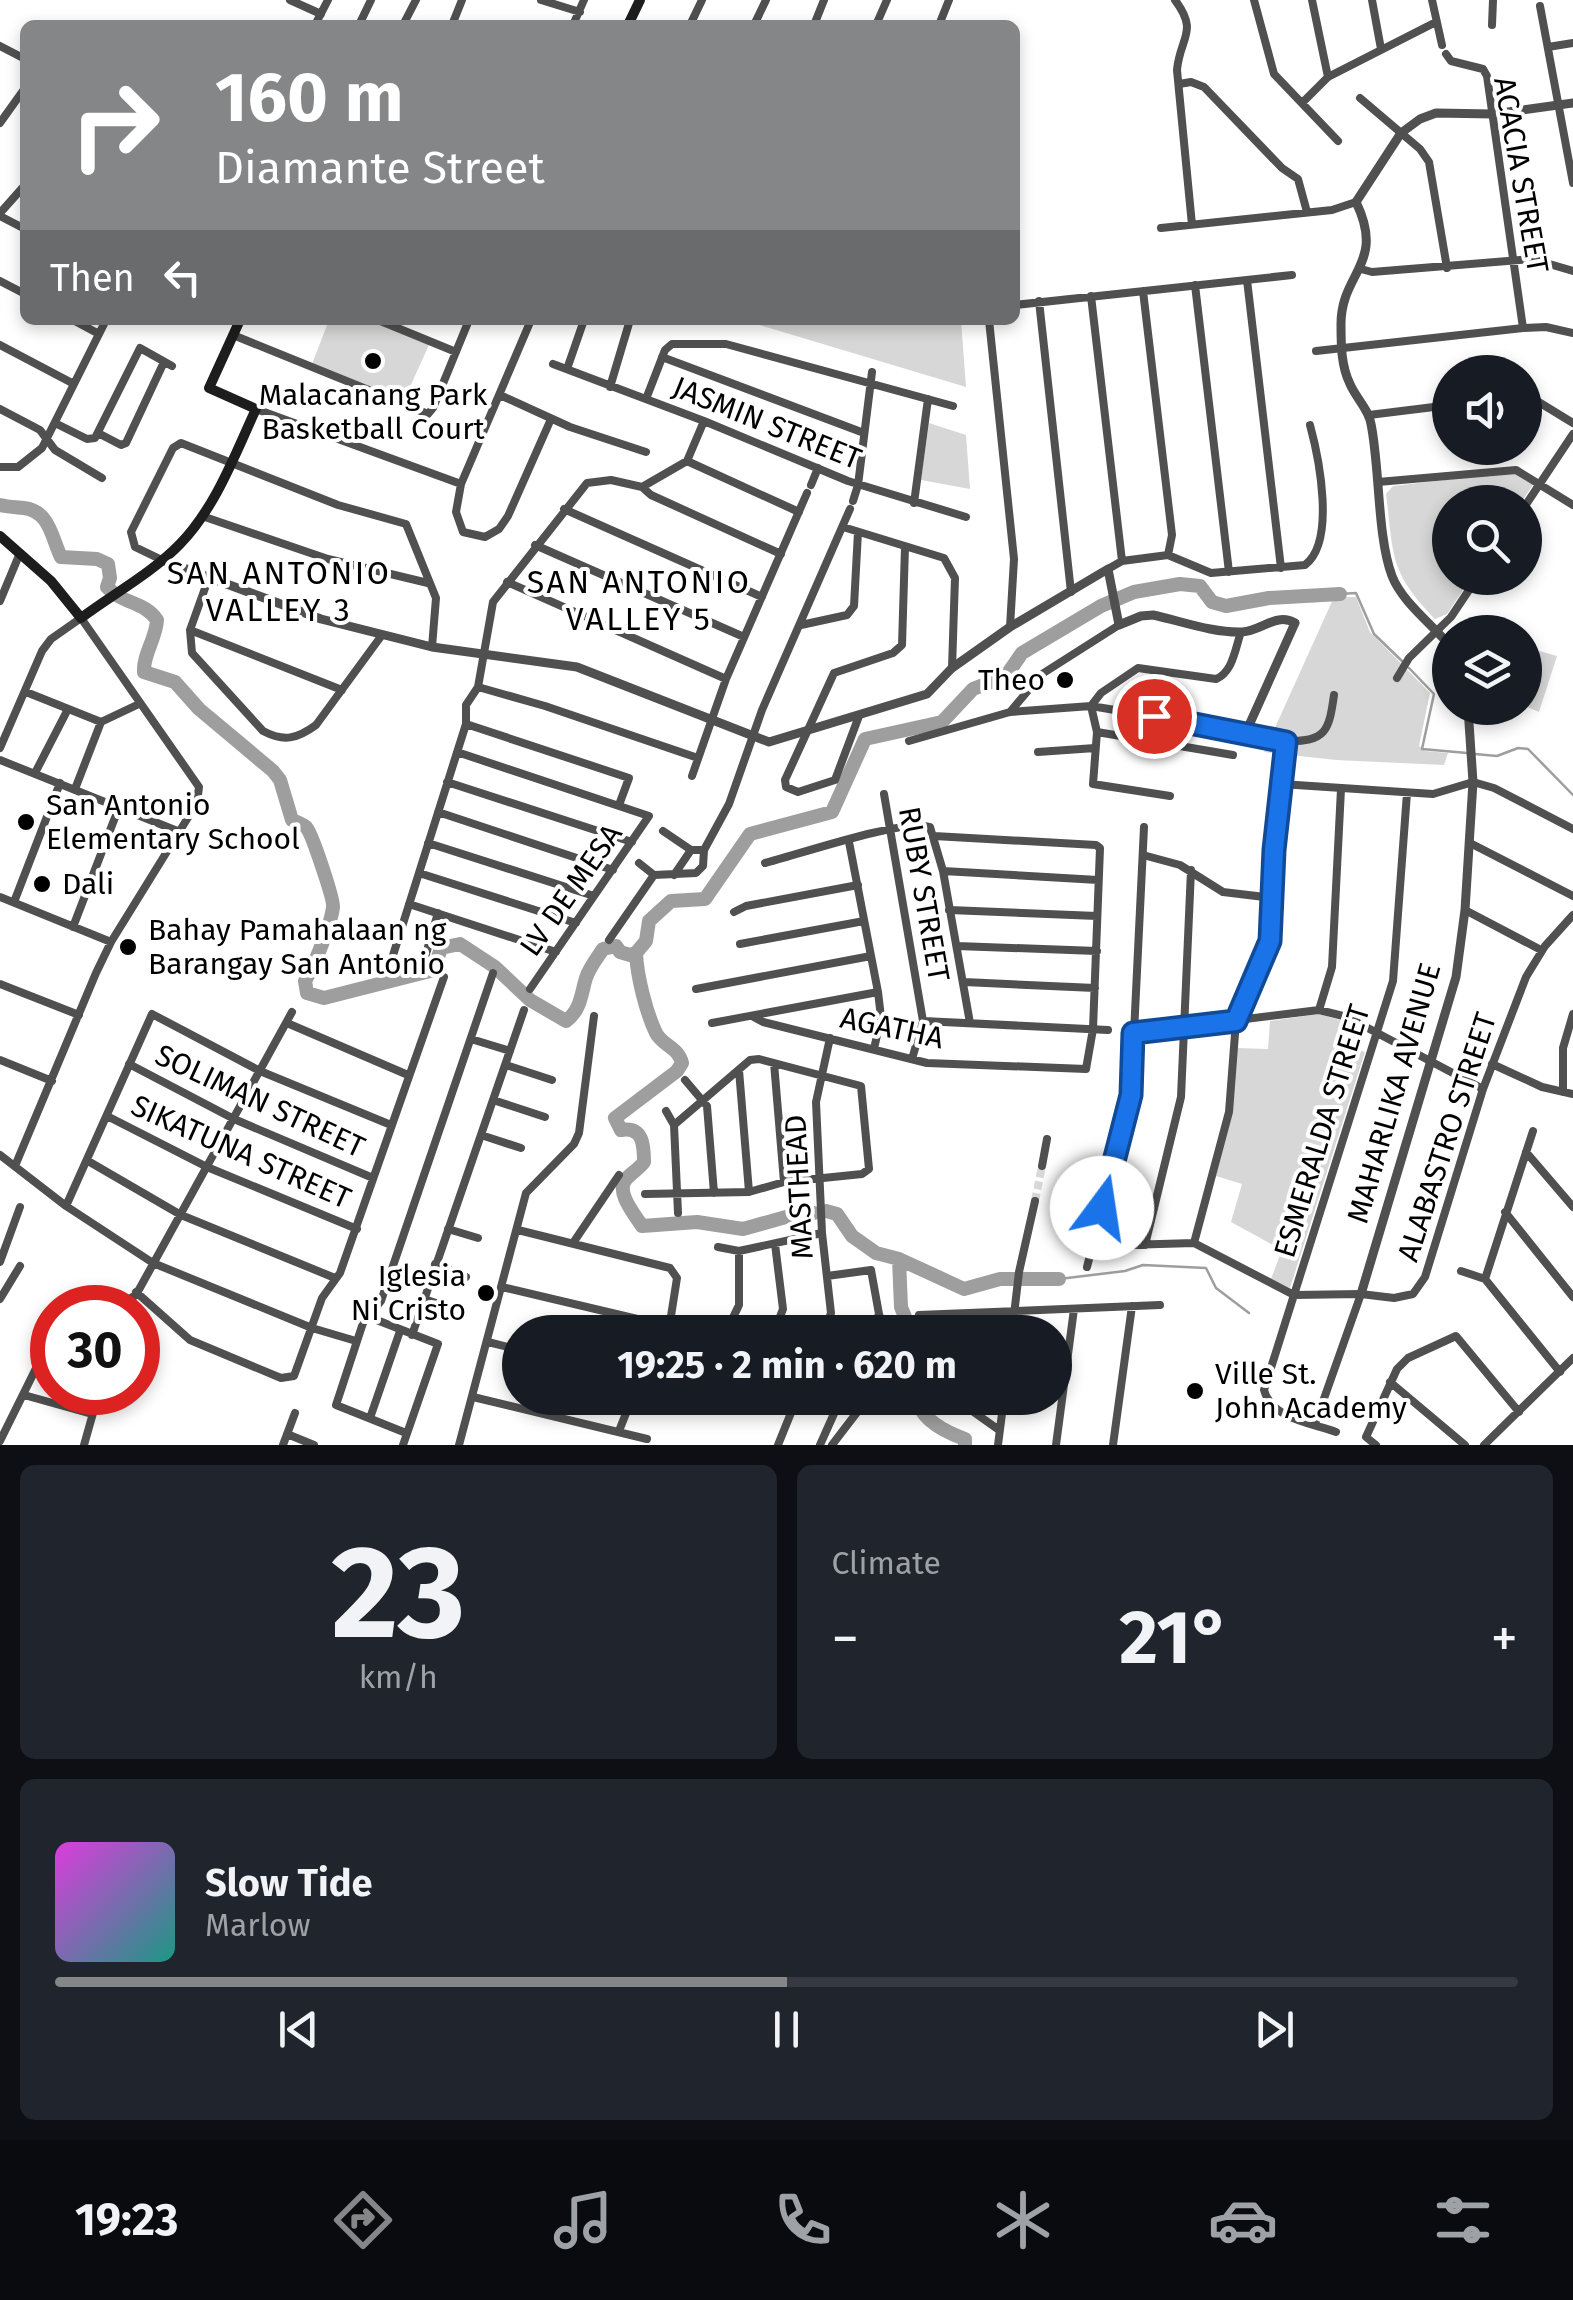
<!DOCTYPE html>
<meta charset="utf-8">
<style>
body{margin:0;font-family:"Fira Sans",sans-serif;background:#20242c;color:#f1f3f6;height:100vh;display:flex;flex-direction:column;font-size:38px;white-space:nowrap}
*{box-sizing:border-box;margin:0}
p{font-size:32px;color:#9ea1a6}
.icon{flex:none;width:55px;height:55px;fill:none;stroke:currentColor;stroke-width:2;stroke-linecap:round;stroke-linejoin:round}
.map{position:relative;height:1445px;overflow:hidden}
.drawer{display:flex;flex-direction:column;gap:20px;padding:20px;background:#0d0f14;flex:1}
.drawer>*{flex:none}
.top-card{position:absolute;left:20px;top:20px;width:1000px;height:305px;border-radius:15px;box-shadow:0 5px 15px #0003;background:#858687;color:#fff;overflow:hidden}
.buttons{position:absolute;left:1432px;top:355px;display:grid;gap:20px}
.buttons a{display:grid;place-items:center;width:110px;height:110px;border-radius:50%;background:#171b24;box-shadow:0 5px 15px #0003;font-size:50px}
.speed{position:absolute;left:30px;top:1285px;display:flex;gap:20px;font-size:50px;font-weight:700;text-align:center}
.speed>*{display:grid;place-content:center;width:130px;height:130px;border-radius:50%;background:#171b24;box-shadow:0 5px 15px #0003;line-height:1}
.speed .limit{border:15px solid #d22;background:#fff;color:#111}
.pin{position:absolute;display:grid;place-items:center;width:85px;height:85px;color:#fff;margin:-42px;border:5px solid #fff;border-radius:50%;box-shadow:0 2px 10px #0007}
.me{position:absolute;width:110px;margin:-55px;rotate:14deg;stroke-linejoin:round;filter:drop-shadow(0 0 8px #0008)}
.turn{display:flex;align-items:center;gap:35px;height:210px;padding:0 30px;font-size:45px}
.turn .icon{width:130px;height:130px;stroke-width:2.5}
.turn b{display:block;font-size:70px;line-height:85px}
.then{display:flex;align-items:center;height:95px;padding:0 30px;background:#0003;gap:20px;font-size:38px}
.big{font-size:75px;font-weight:700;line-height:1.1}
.drawer .card{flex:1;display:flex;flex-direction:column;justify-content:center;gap:15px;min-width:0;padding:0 35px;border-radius:15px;background:#20242c}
.drawer .dial{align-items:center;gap:0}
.dial b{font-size:130px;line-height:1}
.song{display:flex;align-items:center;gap:30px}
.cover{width:120px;height:120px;border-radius:15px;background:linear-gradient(135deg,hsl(300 70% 55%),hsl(170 70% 35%))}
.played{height:10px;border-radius:5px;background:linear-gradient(90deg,#858687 50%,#363941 50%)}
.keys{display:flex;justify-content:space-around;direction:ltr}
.heat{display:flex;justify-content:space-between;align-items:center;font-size:55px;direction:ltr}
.drawer .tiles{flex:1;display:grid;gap:20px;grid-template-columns:1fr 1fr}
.card:last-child{grid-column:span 2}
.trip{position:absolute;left:502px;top:1315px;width:570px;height:100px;border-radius:50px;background:#171b24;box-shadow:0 5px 15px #0003;font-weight:700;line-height:100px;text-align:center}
.tabs{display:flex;height:160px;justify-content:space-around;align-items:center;background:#090b0e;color:#9ea1a6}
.tabs .icon{width:70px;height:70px}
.tabs .on{color:#858687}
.tabs b{font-size:45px;color:#f1f3f6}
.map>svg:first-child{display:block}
</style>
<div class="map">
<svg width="1573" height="1445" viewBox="0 0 1573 1445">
<rect width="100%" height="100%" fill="#fff"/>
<path fill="#d7d7d7" d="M 329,320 L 369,320 L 429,345 L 404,400 L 312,364 Z
M 743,320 L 961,320 L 966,387 Z
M 929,423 L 966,435 L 970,489 L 921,480 Z
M 1504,473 L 1515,474 L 1533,485 L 1521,502 L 1450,502 L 1450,578 L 1471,578 L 1447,614 L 1435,619 C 1389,571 1394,557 1386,494 L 1393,486 Z
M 1334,597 L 1356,597 L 1370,632 L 1430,693 L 1419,746 L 1425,751 L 1448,753 L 1444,765 L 1336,760 L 1264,752 Z
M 1525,647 L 1557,656 L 1539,712 L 1527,707 Z
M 1319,1014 L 1346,1022 L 1340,1044 L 1365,1052 L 1290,1288 L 1271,1279 L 1282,1250 L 1231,1222 L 1242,1184 L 1216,1176 L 1230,1120 L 1237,1048 L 1268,1049 L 1270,1021 Z"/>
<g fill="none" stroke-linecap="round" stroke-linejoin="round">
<path stroke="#9e9e9e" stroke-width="2.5" d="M 1340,594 L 1356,593 L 1374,634 L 1403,662
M 1409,668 L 1434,694 L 1422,749 L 1467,753
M 1475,754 L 1497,756 L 1518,748 L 1528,749 L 1573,795
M 1059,1279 L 1125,1271 L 1143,1265 L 1206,1268 L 1216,1288 L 1249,1313"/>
<path stroke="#9e9e9e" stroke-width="14" d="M 0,505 C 9,507 16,507 24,508 C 50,511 52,539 61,557 L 97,559 L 108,564 L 110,578 L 107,587 C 122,604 144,601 157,620 C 156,639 143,654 144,672 L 175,682 L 199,709 L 273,771 L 280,780 L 292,820 C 297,822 302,824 306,827 C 312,833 334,900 333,907 C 331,925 314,966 305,981 L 307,993 L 324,998 L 434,970 L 441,948 L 460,944 L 495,967 L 530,1000 L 566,1021 C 581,1010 581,994 586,978 C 589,968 597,958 603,949 L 616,946 L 620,952 L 630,955 L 636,953 L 646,941 L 649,921 L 671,901 L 705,899 L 750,834 L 832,812 L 865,739 L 942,722 L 973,689 L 1006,676 L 1022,653 L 1101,606 L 1134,592 L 1180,584 L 1200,586 L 1212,602 L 1226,606 L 1269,598 L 1340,594
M 636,953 C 637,976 646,1012 656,1033 C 663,1046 678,1047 682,1063 L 677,1071 L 615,1118 L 621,1130 C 643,1126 644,1145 644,1162 C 639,1169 631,1173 626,1179 C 615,1192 635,1215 642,1226 L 697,1222 L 743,1229 L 793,1215 L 814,1213
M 826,1211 L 837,1214 L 852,1236 L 876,1253 L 899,1259 L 964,1289 L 1000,1279 L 1059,1279
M 899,1259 L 901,1307 L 911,1332
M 917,1398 C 920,1419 945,1432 965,1439 L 965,1445"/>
<path stroke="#d9d9d9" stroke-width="8" stroke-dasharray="8 4" stroke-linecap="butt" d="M 1035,1201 L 1042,1166"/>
<path stroke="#505050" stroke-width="8" d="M 290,0 L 321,14
M 541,0 L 580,12
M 1175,0 C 1199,32 1180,37 1177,70 L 1192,225
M 1254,0 L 1274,74 L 1338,141
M 1312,0 L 1328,77
M 1372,0 L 1381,49
M 1432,0 L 1442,45
M 1540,6 L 1573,183
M 315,25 L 328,0
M 359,25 L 371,0
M 403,25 L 416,0
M 452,25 L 462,0
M 573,25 L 584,0
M 690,25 L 702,0
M 754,25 L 766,0
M 814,25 L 824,0
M 876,25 L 887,0
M 939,25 L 949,0
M 1492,25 L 1493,0
M 0,46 L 25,59
M 1548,47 L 1573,43
M 1446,54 L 1451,61 L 1483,69 L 1487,76 L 1523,328
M 1179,84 L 1191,82 L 1204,87 L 1282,168 L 1298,179 L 1307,212
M 1360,98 L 1420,149 L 1429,162 L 1447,268
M 1302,103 L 1328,77 L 1436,22
M 0,123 L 25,88
M 0,213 L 25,185
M 0,216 L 25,229
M 1161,228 L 1332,210 L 1356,202
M 1361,269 L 1372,272 L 1532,259 L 1573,271
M 1247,280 L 1281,568
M 0,281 L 25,294
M 1195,285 L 1229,572
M 1143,291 L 1172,535 L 1168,555
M 1091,296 L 1122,561
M 1039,301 L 1071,592
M 1015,305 L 1292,275
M 73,320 L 99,334
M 378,320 L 456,352
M 531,320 L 461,484 L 456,512 L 463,532 L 485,537 L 499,529 L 508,516 L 551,419
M 989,320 L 1014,559 L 1010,627
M 233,335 L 428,414 L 433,408 L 469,320
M 0,345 L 74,384
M 1316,351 L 1523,328 L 1546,327 L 1573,333
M 662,357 L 864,433
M 553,364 L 704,421 L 848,481 L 966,517
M 567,369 L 584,320
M 610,387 L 630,320
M 500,395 L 570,427 L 646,452
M 646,399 L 665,350 L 672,344 L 726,344 L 953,406
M 1525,399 L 1537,401 L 1573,423
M 0,409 L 40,430 L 55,450 L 102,478
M 256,409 L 461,484
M 1369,415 L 1450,405
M 55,423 L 87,439 L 95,438 L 140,348 L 172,366
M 98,433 L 121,445 L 126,443 L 164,362
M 687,461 L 799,512
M 0,467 L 18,467 L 42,448 L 106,320
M 1378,482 L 1516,470 L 1573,505
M 811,485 L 818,468
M 642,487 L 651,495 L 781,554
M 853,501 L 858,485 L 872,372
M 914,503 L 928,399
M 1525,506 L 1573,434
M 564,509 L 762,597
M 202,516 L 328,559 L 428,583
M 843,527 L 944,558 L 955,578 L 952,668
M 535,545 L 744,637
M 162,560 L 135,547 L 131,532 L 173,448 L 181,443 L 338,505 L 406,524 L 436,598 L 432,647
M 1108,569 L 1122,561 L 1168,555 L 1211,573 L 1305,565 C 1336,542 1319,458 1310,425
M 209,577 L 190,630 L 192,653 L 263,731 C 284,742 297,739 316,725 L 382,635
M 507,582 L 726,679
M 0,601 L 20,553
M 801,625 L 847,615 L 854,606 L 858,532
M 190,630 L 342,690
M 1397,678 L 1409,658 L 1451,617 L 1477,578
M 478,687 L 545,706 L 698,758
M 26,692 L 101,722
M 1010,712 L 1042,674 L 1119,625
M 859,716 L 835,780 L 798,792 L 786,787 L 785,780 L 834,673 L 893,653 L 902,645 L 905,547
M 466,724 L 629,778 L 619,805
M 1097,732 L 1233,755
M 909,741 L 1010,712 L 1091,706 L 1246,732
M 1286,741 C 1326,742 1329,731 1334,695
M 0,748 L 42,651 L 51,639 L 81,618 L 199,787 L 197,803 L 111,942 L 96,973 L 15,1166
M 457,752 L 649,816 L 530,989
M 1038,752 L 1095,748
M 0,760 L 180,832
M 35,773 L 68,709
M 692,776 L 726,679 L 807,493
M 447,782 L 632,842
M 1281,784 L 1433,794 L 1473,782 L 1494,788 L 1573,829
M 75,789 L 101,722 L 139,704
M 884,794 L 923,1021 L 912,1059
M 1170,796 L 1093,784 L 1097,732 L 1091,706 L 1101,693 L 1138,668 L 1216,679 C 1233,672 1235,649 1241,632
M 438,812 L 613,870
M 663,831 L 691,850 L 704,850
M 849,842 L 878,992 L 881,1017 L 874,1049
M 428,843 L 594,896
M 1470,843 L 1573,896
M 1143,855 L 1180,865 L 1223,892 L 1273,898
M 639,863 L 654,875
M 765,863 C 797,855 905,818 930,827 L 943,871 L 970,1023
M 943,871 L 1098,880
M 419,873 L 576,923
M 674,875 L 691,850
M 0,897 L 111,942
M 14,902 L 60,783
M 409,904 L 556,952
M 949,910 L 1097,916
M 1465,910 L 1541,950
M 734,912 L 746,906 L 858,885
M 73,927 L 119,807
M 609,940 L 654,875 L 696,873 L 703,866 L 704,850 L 729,804 L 762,710 L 850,509
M 740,944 L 864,921
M 957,946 L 1097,951
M 423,964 L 438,913
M 389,968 L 466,724 L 466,705 L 478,687 L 493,602 L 587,483 L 611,480 L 642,487 L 687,461 L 704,421
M 964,982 L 1095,988
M 0,984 L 79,1015
M 696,989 L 871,956
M 1319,1010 L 1332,967 L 1341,789
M 752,1016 L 763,1022 L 927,1063 L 1086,1069 L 1093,1029 L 1100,848 L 1096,845 L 934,836
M 923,1021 L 1108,1030
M 287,1023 L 408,1075
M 712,1023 L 878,992
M 1133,1033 L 1319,1010 L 1347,1017 L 1483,1089
M 471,1039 L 510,1051
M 0,1060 L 52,1081
M 774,1063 L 784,1182
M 129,1064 L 234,1119 L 373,1178
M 1492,1064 L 1542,1087 L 1573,1094
M 506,1065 L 552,1080
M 739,1070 L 749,1192
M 685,1080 L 707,1106 L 714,1193
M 1563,1092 L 1563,1048 L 1573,1014
M 493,1100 L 545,1117
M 666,1111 L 674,1125 L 678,1213
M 107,1116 L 207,1167 L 357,1229
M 481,1135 L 521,1148
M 1526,1152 L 1573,1207
M 0,1155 L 66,1206 L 153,1263 L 312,1328 L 356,1341
M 88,1161 L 181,1215 L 335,1278
M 1042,1166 L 1047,1139
M 645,1194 L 749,1192 L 784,1182 L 862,1174 L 869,1169 L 861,1086 L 759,1059 L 750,1060 L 674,1125
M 66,1206 L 152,1014 L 260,1071 L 391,1125
M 1505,1212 L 1573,1297
M 448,1229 L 478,1238
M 518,1230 L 670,1268 L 677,1278 L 671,1316 L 663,1332
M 573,1243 L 619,1175
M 1194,1243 L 1229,1112 L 1236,1021 L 1270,941 L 1274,850 L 1285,750
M 1145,1245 L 1181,1097 L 1191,870
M 1092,1246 L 1194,1243 L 1294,1295 L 1361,1294 L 1394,1298 L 1413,1294 L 1425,1277 L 1483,1089 L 1526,977 L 1545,946 L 1573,915
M 718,1247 L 739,1251 L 822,1233
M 0,1262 L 20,1207
M 435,1264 L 466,1277
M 1087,1267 L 1131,1095 L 1144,827
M 1461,1271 L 1485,1279 L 1560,1372
M 827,1276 L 871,1270 L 879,1314 L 871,1332
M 1485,1279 L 1533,1131
M 502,1287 L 667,1326
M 136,1292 L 190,1340 L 281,1378 L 294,1376 L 322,1298 L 340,1273 L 444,977
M 131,1298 L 136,1295 L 292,1012
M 0,1299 L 20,1266
M 424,1299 L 460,1311
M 69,1308 L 76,1302 L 83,1308
M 879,1314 L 885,1332
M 919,1315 L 1160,1305
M 943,1315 L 943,1332
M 369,1317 L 438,1344 L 403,1445
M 729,1332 L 728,1328 L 739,1305 L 739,1251
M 774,1332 L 783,1309 L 775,1244
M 824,1332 L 831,1313 L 822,1233 L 816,1102 L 830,1038
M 1012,1332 L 1019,1272 L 1035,1201
M 412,1335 L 524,1010
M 488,1342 L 520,1350
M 1390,1382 L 1465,1445
M 24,1395 L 92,1414
M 473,1397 L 647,1439
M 954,1398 L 999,1430
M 370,1418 L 400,1331
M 1315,1424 L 1361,1294
M 619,1431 L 632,1398
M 1336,1432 C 1311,1423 1272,1419 1264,1390 L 1393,981 L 1407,793
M 406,1433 L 336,1405 L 363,1323 L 381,1301 L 493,973
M 287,1434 L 314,1445
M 0,1441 L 52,1336
M 84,1445 L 99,1392
M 283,1445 L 295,1413
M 459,1445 L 526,1193 L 574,1144 L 579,1133 L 594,1016
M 778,1445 L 797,1398
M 820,1445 L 841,1398
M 832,1445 L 868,1398
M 998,1445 L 1004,1398
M 1056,1445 L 1074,1309
M 1113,1445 L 1132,1306
M 1376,1445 L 1366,1437 L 1397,1369 L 1408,1358 L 1456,1336 L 1519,1412
M 1484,1445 L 1573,1358"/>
<path stroke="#505050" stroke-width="9" d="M 162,560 L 321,619 L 432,647 L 577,667 L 769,742 L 927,694 L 952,668 L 1010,627 L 1108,569 L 1119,625 L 1141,616 L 1153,615 C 1181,621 1213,633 1242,632 C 1262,631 1276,612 1295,623 L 1246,732 L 1286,741 L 1285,750
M 1450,646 C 1432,624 1402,602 1392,576 C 1377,536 1380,468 1371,424 C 1369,410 1356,398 1350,384 C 1341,366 1341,344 1341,324 C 1341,272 1386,264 1356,202 L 1401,133 L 1420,119 L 1436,113 L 1493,114 L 1573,103
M 1361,1294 L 1456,977 L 1465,910 L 1473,782 L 1468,708"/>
<path stroke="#1d1d1d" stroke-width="10" d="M 628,25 L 640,0
M 0,536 L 51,581 L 81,618 C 113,594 152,573 180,544 C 216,507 235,454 256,409 L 209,388 L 240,320"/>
</g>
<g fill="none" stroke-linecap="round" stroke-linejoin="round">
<g stroke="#114b97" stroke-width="25">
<path id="route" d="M 1102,1208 L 1131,1095 L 1133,1033 L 1236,1021 L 1270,941 L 1274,850 L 1286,742 L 1154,716"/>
</g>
<use href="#route" stroke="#1a73e8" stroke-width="18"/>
</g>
<g fill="#000" stroke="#fff" stroke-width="4">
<circle cx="373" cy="361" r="10"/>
<circle cx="1065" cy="680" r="10"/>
<circle cx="26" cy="822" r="10"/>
<circle cx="42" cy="884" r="10"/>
<circle cx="128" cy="947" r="10"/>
<circle cx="486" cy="1293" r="10"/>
<circle cx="1195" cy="1391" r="10"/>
</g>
<g text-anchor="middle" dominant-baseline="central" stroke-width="8" stroke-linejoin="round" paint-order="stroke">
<g font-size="30" fill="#000" stroke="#fff">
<text transform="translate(1521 175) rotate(80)">ACACIA STREET</text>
<text transform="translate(767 423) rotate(22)">JASMIN STREET</text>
<text transform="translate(571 890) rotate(-55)">LV DE MESA</text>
<text transform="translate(924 894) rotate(80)">RUBY STREET</text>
<text transform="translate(892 1028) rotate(12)">AGATHA</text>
<text transform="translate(1394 1093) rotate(-74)">MAHARLIKA AVENUE</text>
<text transform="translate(260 1101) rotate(25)">SOLIMAN STREET</text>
<text transform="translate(1322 1131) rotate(-73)">ESMERALDA STREET</text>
<text transform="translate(1447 1137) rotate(-72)">ALABASTRO STREET</text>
<text transform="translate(241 1152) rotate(24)">SIKATUNA STREET</text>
<text transform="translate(799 1187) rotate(-93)">MASTHEAD</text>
</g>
<g font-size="30" fill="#000" stroke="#fff" text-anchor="start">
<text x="373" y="395" text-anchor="middle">Malacanang Park<tspan x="373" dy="34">Basketball Court</tspan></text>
<text x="1045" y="680" text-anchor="end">Theo</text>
<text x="46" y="805">San Antonio<tspan x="46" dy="34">Elementary School</tspan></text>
<text x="62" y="884">Dali</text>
<text x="148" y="930">Bahay Pamahalaan ng<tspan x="148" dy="34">Barangay San Antonio</tspan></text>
<text x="466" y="1276" text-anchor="end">Iglesia<tspan x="466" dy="34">Ni Cristo</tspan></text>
<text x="1215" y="1374">Ville St.<tspan x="1215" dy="34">John Academy</tspan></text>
</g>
<g font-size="32" letter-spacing="2.5" fill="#000" stroke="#fff">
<text x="279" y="573">SAN ANTONIO<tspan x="279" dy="37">VALLEY 3</tspan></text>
<text x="639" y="582">SAN ANTONIO<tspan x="639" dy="37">VALLEY 5</tspan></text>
</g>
</g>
</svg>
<div class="buttons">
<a><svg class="icon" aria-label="sound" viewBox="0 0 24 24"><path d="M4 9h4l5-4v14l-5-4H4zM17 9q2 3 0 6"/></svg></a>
<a><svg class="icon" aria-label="search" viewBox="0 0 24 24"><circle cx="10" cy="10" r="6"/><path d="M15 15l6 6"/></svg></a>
<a><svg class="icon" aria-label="layers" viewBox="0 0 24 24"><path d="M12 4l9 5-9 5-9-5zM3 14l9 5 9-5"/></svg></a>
</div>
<div class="speed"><div class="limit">30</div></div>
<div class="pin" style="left:1154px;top:716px;background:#d93025"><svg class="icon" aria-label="arrive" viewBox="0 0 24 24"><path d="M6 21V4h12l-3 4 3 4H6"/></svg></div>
<svg class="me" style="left:1102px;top:1208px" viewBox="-20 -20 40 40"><circle r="19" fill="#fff"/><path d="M0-13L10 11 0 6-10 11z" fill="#1a73e8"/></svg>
<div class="trip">19:25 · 2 min · 620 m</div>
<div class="top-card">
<div class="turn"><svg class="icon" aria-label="right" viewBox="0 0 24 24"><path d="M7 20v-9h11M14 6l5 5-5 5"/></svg><div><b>160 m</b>Diamante Street</div></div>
<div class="then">Then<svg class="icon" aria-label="left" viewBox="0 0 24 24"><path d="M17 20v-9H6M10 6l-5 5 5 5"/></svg></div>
</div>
</div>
<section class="drawer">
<div class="tiles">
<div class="card dial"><b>23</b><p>km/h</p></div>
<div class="card"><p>Climate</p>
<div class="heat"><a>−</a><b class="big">21°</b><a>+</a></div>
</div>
<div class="card">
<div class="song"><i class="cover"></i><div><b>Slow Tide</b><p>Marlow</p></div></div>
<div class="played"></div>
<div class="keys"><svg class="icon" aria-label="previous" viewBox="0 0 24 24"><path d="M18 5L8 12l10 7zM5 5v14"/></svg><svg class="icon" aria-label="pause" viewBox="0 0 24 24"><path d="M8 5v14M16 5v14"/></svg><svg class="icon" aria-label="next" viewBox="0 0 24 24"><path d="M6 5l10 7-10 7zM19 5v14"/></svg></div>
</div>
</div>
</section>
<nav class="tabs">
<b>19:23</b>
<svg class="icon on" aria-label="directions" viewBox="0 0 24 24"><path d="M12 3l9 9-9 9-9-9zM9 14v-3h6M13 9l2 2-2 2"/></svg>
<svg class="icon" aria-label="music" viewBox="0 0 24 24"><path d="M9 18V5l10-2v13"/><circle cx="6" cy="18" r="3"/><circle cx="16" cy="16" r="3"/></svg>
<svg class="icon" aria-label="phone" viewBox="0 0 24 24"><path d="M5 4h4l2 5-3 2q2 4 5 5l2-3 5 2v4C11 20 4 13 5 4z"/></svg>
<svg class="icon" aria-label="climate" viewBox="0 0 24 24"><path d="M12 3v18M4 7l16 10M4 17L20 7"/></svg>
<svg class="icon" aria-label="car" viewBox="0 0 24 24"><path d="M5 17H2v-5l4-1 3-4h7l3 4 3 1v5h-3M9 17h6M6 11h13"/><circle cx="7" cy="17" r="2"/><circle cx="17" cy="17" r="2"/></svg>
<svg class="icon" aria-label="filters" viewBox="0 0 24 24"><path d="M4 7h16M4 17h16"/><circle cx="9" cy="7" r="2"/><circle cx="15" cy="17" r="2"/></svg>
</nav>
